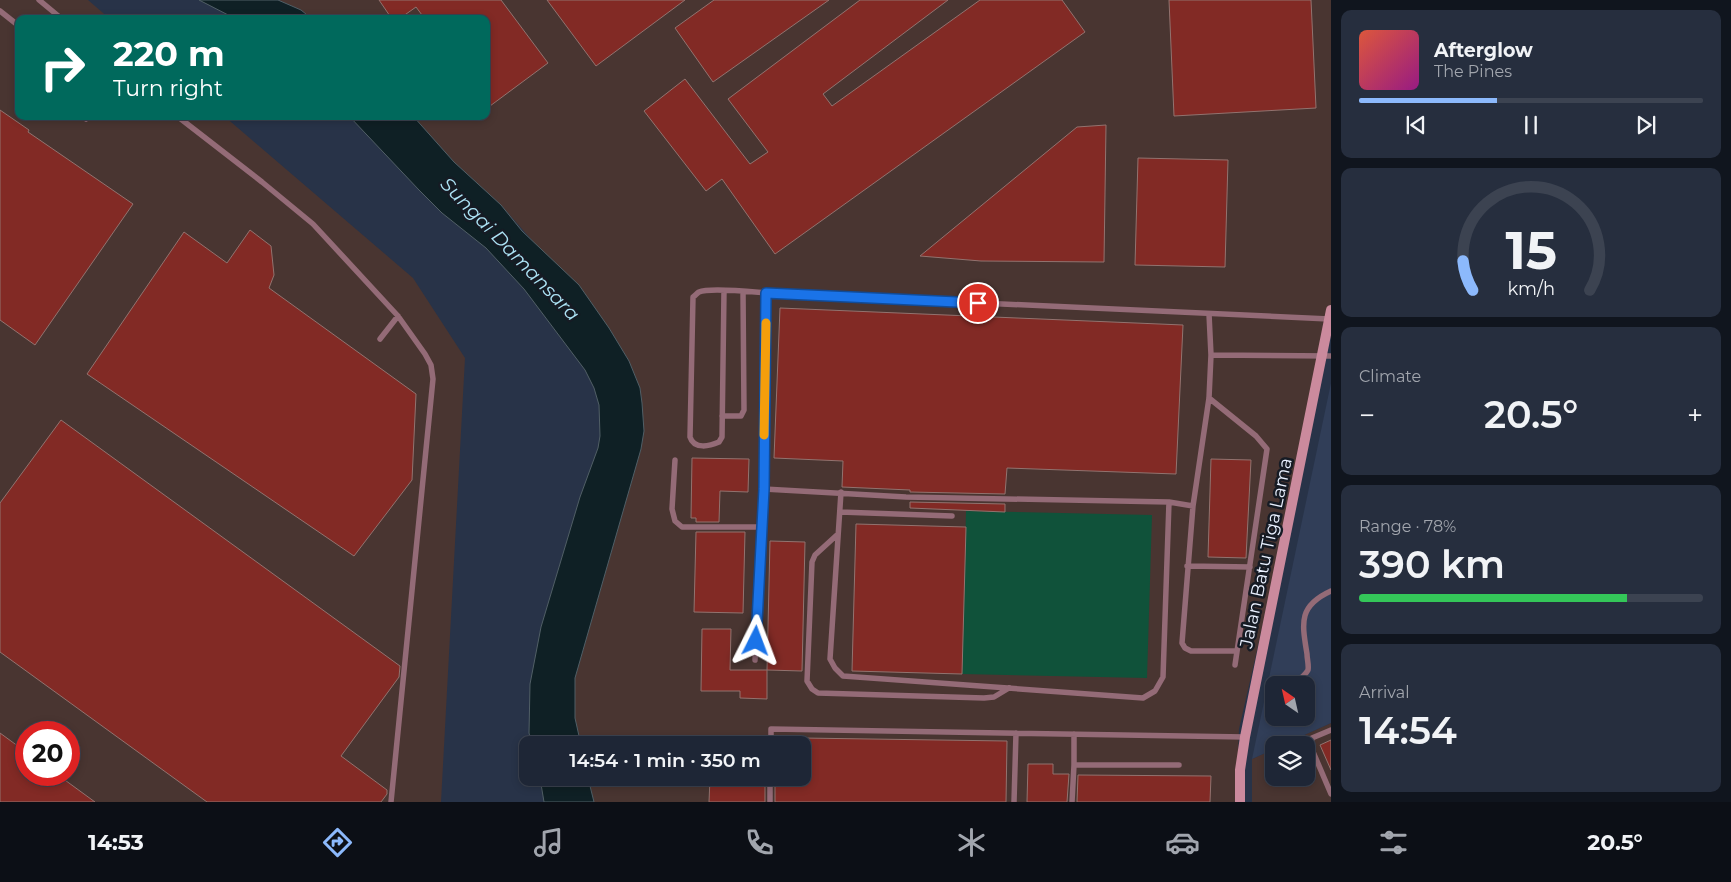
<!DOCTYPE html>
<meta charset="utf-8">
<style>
body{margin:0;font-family:Montserrat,sans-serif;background:#262e3e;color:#f1f3f6;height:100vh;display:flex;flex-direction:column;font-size:19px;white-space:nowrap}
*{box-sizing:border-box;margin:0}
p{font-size:16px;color:#a1a5ad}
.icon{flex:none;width:28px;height:28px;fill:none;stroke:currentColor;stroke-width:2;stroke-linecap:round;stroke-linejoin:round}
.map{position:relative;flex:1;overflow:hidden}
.sheet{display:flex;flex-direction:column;gap:10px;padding:10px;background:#10151e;width:400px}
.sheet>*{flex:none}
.guide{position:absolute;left:15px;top:15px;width:475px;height:105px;border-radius:10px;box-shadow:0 2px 8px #0003,0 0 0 1px #3c4351;background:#00695c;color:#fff;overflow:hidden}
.needle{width:32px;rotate:326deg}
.buttons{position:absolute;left:1265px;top:676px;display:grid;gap:10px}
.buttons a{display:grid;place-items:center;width:50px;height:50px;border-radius:10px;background:#1e2636;box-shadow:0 2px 8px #0003,0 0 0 1px #3c4351;font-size:25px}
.speed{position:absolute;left:15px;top:721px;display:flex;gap:10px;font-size:25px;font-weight:700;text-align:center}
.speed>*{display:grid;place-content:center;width:65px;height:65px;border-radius:50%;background:#1e2636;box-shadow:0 2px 8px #0003,0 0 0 1px #3c4351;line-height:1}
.speed .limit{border:8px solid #d22;background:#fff;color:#111}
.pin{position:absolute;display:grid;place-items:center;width:42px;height:42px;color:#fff;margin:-21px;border:2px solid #fff;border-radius:50%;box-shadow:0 1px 5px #0007}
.me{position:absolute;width:55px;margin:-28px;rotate:3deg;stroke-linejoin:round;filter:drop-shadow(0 0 4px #0008)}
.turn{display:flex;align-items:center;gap:18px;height:105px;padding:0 15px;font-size:22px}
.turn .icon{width:65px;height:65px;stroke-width:2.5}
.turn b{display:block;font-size:35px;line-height:42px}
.big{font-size:38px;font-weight:600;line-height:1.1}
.sheet .tile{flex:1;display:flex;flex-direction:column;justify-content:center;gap:8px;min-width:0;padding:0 18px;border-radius:10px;background:#262e3e}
.sheet .dial{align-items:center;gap:0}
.dial svg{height:130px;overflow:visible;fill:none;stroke:#3c4351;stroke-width:7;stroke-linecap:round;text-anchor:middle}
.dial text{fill:#f1f3f6;stroke:none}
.song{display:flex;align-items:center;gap:15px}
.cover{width:60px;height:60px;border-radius:8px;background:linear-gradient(135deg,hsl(10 70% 55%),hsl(310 70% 35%))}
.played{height:5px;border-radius:2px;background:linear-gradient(90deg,#8cb9fc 40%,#3c4351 40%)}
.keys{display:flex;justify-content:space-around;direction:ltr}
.heat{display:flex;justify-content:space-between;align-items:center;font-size:28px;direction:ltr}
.charge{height:8px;border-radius:4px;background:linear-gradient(90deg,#34c759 78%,#3c4351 0)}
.trip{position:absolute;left:519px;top:736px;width:292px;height:50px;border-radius:10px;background:#1e2636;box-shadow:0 2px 8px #0003,0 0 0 1px #3c4351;font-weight:600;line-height:50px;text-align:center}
.menu{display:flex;height:80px;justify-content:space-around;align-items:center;background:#0c0f16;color:#a1a5ad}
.menu .icon{width:35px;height:35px}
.menu .selected{color:#8cb9fc}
.menu b{font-size:22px;color:#f1f3f6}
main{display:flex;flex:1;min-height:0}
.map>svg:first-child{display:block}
</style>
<main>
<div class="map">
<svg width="1331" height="802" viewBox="0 0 1331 802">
<rect width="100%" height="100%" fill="#283348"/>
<path fill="#493531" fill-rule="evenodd" d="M 0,0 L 88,0 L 110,19 L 19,19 L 19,116 L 224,116 L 413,278 L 465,358 L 441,802 L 0,802 ZM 26,732 L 69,732 L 69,775 L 26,775 Z
M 278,0 L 1331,0 L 1331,326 L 1239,729 L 1236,802 L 594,802 L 588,778 L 802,778 L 802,745 L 581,745 L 575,718 L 575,678 L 641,449 L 644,431 L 642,403 L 640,388 L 629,361 L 609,328 L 501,205 L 454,162 L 413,116 L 486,116 L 486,19 L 312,19 L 301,10 Z
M 1331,723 L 1331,802 L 1252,802 L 1252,759 L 1274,749 L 1274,778 L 1306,778 L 1306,745 L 1282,745 Z"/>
<path fill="#313e58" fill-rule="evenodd" d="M 1331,383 L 1331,723 L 1282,745 L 1274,745 L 1274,749 L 1252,759 ZM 1274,685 L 1306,685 L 1306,718 L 1274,718 Z"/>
<path fill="#10523a" d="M 966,511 L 1152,515 L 1147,678 L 962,674 Z"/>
<path fill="#0f2025" stroke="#515f66" d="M 199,0 L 278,0 L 301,10 L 312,19 L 236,19 Z
M 349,116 L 413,116 L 454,162 L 501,205 L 522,231 L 579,285 L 609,328 L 629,361 L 640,388 L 642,403 L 644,431 L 641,449 L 575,678 L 575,718 L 581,745 L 532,745 L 529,733 L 530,684 L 541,627 L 580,497 L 598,448 L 600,436 L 599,405 L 594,388 L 585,370 L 524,289 L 486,248 L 442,213 L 419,190 Z
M 540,778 L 588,778 L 594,802 L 544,802 Z"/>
<path fill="#822a25" stroke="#92736f" d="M 379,0 L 501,0 L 548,63 L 490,106 L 486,102 L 486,19 L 425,19 L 416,7 L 399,19 L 392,19 Z
M 547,0 L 685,0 L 596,66 Z
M 714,0 L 829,0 L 713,82 L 675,28 Z
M 860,0 L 948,0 L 823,94 L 832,106 L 980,0 L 1062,0 L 1085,32 L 775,254 L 722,179 L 706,191 L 644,111 L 685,79 L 750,164 L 768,152 L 728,99 Z
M 1169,0 L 1311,0 L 1316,108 L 1174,116 Z
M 0,110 L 29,130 L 28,132 L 133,204 L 35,345 L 0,320 Z
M 1106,125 L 1104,262 L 981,261 L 920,256 L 1077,127 Z
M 1138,158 L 1228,160 L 1225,267 L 1135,265 Z
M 250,230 L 271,246 L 274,275 L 269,288 L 416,394 L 412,480 L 354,556 L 87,374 L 184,232 L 227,263 Z
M 780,308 L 1183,325 L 1176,474 L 1007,468 L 1005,494 L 910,492 L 910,490 L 842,487 L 843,461 L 774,458 Z
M 61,420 L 400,666 L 399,677 L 341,756 L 387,790 L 387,794 L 381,802 L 207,802 L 0,652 L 0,503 Z
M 692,458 L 749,459 L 748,492 L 720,491 L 719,522 L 696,522 L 696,518 L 691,518 Z
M 1211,459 L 1251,460 L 1246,558 L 1208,557 Z
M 910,502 L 1005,504 L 1005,512 L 910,508 Z
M 856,524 L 966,527 L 962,674 L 852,671 Z
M 696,532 L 745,532 L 743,613 L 694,612 Z
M 770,541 L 805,542 L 802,671 L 767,670 Z
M 702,629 L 731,629 L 730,670 L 767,670 L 767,699 L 740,698 L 740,691 L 701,691 Z
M 0,733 L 26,752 L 26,775 L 58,775 L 95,802 L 0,802 Z
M 802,738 L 1007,741 L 1006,802 L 775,802 L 775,778 L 802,778 Z
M 1331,740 L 1331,770 L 1320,745 Z
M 1028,764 L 1053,764 L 1053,774 L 1069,774 L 1067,802 L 1027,802 Z
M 1078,775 L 1211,776 L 1210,802 L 1077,802 Z
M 710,778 L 765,778 L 765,802 L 709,802 Z"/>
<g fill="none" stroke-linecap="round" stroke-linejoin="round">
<path stroke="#946b77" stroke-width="5.5" d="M 39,0 L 62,19
M 0,11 L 19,26
M 177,116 L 262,182 L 313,224 L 398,316 L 425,354 L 431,365 L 433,379 L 391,802
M 86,119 L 88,116
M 724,291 L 722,437 L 719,442 C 710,446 694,450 690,437 L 693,297 C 695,296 697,293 699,292 C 710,287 753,292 766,293 L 1329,319
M 766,293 L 764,489 L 906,497 L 1169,502 L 1193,506
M 1209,314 L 1211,355 L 1209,398 L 1193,506 L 1182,643 L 1185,648 L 1191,651 L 1237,651
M 380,339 L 398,316
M 1211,355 L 1331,356
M 1209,398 L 1256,436 L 1267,449 L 1235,665
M 722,416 L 741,416 L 744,410 L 743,292
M 675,460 L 672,509 L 675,521 L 682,527 L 762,527
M 841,492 L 830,659 L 835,668 L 843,676 L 1143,698 L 1155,691 L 1163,677 L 1169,502
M 840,512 L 952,516
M 838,534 L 815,555 L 812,562 L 807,681 L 812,689 L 818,693 L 984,698 L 994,697 L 1009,688
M 1187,566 L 1250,567
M 755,660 L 764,489
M 1294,683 C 1300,679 1305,676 1308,670 C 1309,665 1307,659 1307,654 C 1302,623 1298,606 1331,591
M 1331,730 L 1312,738 L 1311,747 L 1331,794
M 1074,734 L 1074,765 L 1179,765
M 771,745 L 771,729 L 1245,737
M 770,802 L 770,778
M 1014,802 L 1016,733
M 1072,802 L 1074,765"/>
<path stroke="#cb8a9d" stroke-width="10" d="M 1240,802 L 1240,770 L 1245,737 L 1331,310"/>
</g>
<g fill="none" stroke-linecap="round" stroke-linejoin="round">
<g stroke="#114b97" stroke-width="12">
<path id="route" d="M 756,641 L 764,489 L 766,293 L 978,303"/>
</g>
<use href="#route" stroke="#1a73e8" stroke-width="9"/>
<path stroke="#f59e0b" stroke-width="9" d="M 764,435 L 766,323"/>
</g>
<g text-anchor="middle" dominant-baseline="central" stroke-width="5" stroke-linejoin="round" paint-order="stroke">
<g font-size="18" fill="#eaf1ff" stroke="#161b24">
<text transform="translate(1266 553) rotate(-78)">Jalan Batu Tiga Lama</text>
</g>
<g font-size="19" font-style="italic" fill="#ade4f6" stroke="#161b24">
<text transform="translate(510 249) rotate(46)">Sungai Damansara</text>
</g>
</g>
</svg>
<div class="buttons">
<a><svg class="needle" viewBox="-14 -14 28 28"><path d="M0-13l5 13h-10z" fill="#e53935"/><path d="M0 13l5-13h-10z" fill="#a1a5ad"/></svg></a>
<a><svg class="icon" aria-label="layers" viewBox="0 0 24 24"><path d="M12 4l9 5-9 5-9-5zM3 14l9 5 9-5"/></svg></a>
</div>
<div class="speed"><div class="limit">20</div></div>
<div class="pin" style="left:978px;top:303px;background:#d93025"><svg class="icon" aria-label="arrive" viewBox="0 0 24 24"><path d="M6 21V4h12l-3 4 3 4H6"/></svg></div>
<svg class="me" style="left:756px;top:641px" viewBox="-20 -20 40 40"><path d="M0-17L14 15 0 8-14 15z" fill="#1a73e8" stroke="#fff" stroke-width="4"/></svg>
<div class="trip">14:54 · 1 min · 350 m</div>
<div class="guide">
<div class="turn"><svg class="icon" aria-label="right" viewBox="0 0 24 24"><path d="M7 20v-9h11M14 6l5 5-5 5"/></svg><div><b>220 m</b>Turn right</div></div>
</div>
</div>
<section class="sheet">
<div class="tile">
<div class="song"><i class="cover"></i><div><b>Afterglow</b><p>The Pines</p></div></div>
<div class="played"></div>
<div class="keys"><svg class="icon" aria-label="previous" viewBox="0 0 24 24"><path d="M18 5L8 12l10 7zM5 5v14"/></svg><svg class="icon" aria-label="pause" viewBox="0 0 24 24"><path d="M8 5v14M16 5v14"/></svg><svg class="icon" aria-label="next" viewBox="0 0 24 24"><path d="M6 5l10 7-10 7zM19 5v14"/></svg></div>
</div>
<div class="tile dial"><svg viewBox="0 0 100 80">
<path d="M14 69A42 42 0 1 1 86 69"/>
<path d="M14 69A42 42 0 0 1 8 51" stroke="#8cb9fc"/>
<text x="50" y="56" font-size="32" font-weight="700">15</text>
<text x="50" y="72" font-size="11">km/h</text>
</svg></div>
<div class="tile"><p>Climate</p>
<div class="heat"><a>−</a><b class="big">20.5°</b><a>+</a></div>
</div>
<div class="tile"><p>Range · 78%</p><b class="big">390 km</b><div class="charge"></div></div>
<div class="tile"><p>Arrival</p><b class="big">14:54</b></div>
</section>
</main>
<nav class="menu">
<b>14:53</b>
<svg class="icon selected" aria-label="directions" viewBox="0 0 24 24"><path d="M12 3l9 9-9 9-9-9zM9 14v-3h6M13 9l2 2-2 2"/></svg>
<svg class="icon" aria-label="music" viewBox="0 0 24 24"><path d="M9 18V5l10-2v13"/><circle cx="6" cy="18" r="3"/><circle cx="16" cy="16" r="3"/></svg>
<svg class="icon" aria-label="phone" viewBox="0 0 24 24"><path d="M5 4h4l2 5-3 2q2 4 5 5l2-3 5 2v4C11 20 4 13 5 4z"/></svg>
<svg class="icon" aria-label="climate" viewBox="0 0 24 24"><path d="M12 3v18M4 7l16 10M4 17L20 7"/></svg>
<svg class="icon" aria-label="car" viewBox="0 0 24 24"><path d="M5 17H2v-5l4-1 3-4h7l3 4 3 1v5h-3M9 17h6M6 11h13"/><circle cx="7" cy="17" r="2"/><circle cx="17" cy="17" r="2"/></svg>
<svg class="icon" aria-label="filters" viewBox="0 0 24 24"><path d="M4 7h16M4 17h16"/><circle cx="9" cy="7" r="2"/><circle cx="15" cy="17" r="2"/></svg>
<b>20.5°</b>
</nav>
